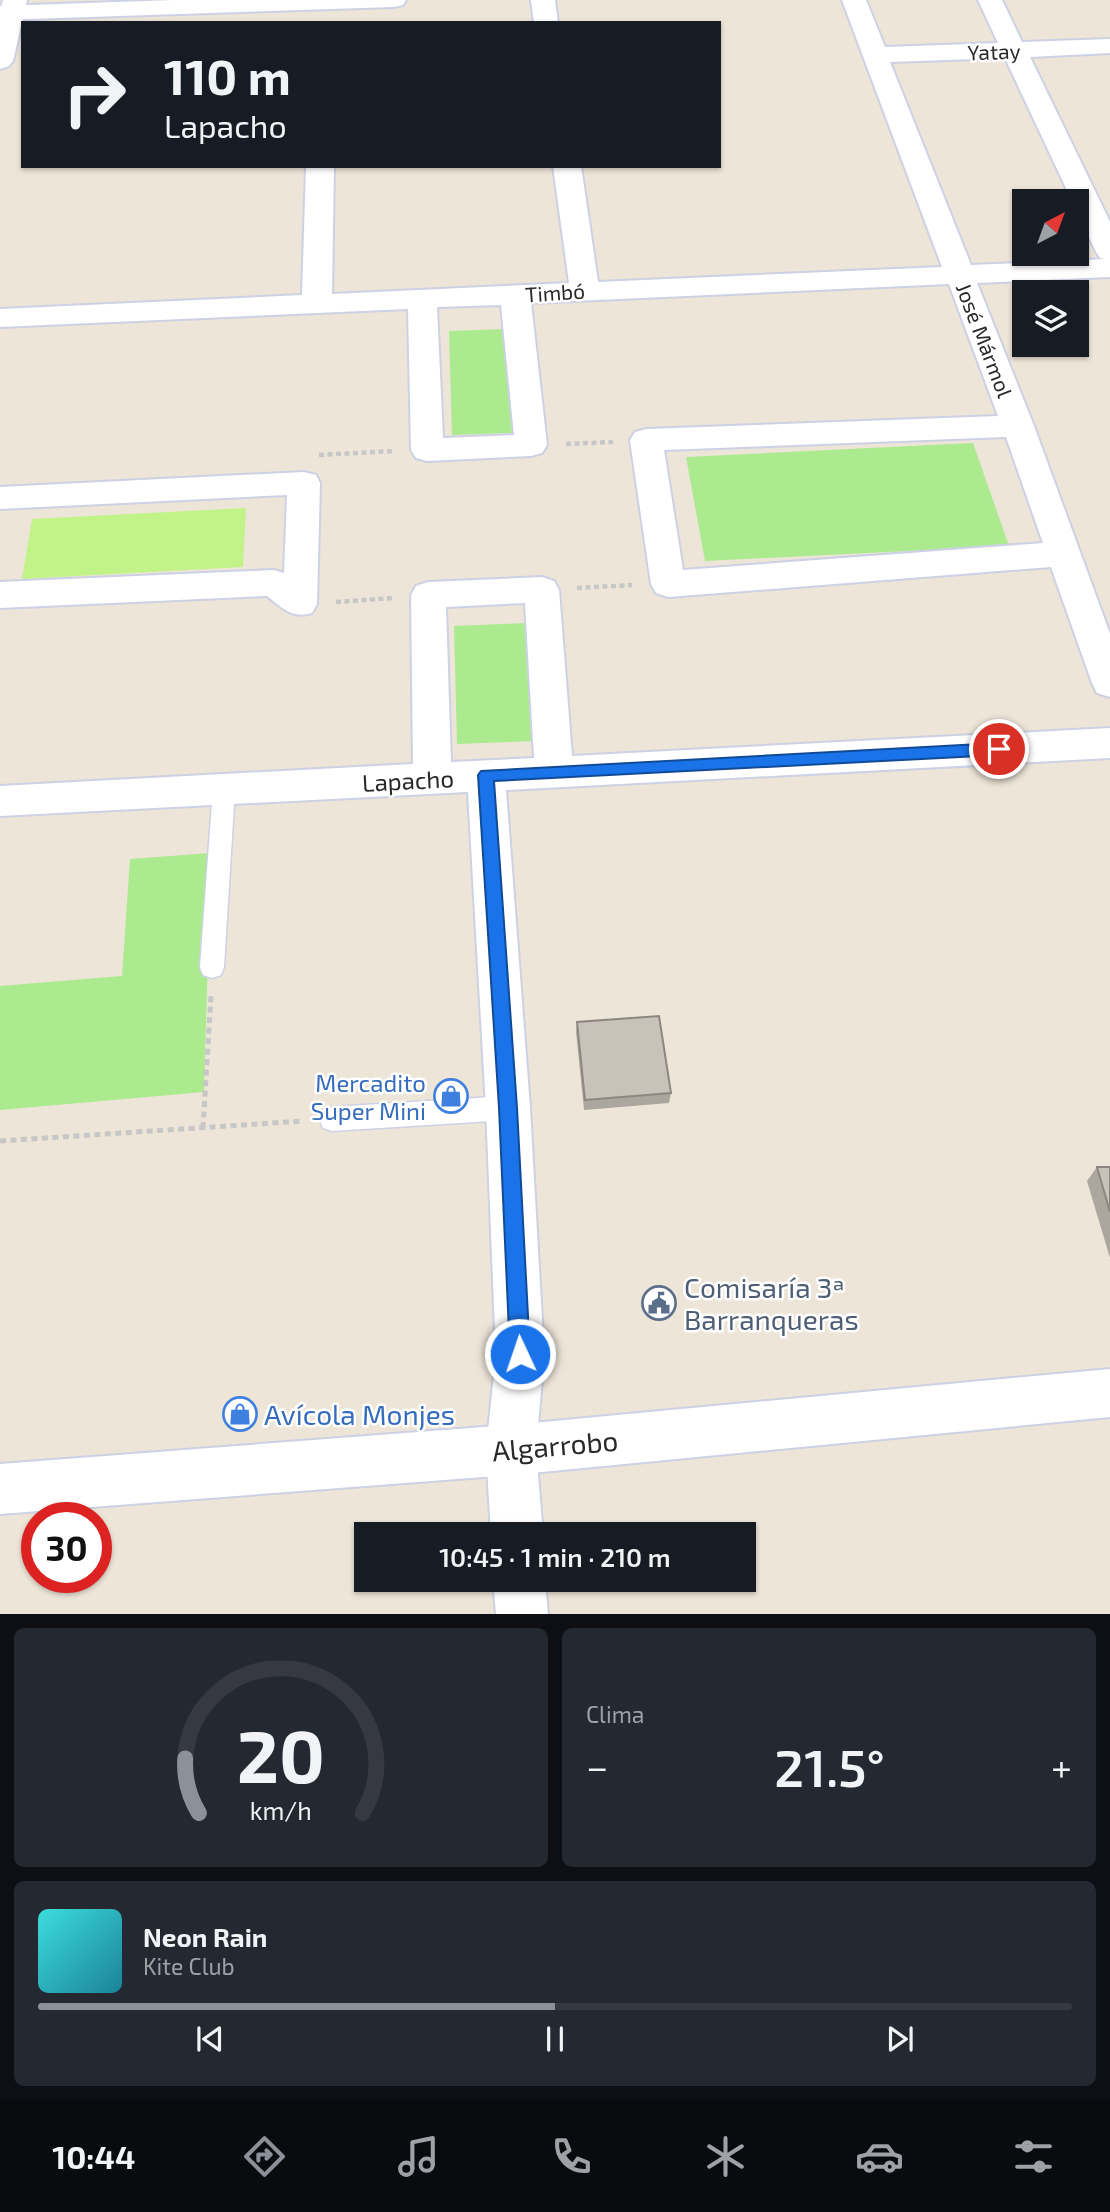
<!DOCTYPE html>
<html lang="es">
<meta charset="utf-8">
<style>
body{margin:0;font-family:"Exo 2",sans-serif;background:#242831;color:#f1f3f6;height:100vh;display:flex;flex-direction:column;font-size:26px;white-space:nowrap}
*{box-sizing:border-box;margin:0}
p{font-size:23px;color:#9ea1a6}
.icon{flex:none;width:38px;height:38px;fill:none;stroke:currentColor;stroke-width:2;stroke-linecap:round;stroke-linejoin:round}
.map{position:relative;height:1614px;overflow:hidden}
.side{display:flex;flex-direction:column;gap:14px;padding:14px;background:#0d0f14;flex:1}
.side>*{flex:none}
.guide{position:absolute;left:21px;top:21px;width:700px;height:147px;border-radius:0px;box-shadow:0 2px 5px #0004;background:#171b24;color:#f1f3f6;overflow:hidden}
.needle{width:46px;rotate:41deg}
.controls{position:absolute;left:1012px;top:189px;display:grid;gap:14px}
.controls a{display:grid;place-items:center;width:77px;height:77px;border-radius:0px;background:#171b24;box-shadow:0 2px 5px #0004;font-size:35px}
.speed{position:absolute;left:21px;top:1502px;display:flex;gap:14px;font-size:35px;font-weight:700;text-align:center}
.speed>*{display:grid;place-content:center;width:91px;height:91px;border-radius:50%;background:#171b24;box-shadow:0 2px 5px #0004;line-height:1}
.speed .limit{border:10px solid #d22;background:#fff;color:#111}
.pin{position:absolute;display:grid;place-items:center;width:60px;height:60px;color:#fff;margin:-30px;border:4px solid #fff;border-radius:50%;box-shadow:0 2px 7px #0007}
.me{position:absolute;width:77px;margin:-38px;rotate:357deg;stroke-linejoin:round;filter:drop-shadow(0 0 5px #0008)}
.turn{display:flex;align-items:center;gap:24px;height:147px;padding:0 28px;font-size:32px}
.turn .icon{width:91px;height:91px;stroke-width:2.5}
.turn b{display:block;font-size:49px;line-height:60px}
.big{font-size:52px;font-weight:600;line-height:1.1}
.side .card{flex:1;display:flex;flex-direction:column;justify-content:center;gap:10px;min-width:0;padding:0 24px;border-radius:10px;background:#242831}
.side .dial{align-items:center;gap:0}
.dial svg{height:182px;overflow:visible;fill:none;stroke:#363941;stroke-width:7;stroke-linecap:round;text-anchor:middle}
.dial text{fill:#f1f3f6;stroke:none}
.song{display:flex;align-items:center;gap:21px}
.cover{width:84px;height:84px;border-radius:10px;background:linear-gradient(135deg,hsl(180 70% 55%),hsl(190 70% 35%))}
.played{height:7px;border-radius:4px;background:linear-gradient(90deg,#8c9099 50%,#363941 50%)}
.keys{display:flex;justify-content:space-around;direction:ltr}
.heat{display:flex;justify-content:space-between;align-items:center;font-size:38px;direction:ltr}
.side .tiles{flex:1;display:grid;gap:14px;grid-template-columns:1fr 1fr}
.card:last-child{grid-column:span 2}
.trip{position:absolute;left:354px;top:1522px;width:402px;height:70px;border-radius:0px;background:#171b24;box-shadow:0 2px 5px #0004;font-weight:600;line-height:70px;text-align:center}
.menu{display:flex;height:112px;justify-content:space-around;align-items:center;background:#090b0e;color:#9ea1a6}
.menu .icon{width:49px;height:49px}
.menu .current{color:#8c9099}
.menu b{font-size:32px;color:#f1f3f6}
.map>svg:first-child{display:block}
</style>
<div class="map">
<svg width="1110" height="1614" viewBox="0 0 1110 1614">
<rect width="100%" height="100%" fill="#ede5d8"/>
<path fill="#abea8e" d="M 506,329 L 513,433 L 452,435 L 449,331 Z
M 973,443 L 1009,546 L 705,561 L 686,457 Z
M 529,623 L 536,741 L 457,744 L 454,626 Z
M 211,853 L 204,1092 L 0,1110 L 0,986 L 122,976 L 130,859 Z"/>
<path fill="#c2f388" d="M 246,508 L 243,567 L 22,579 L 32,519 Z"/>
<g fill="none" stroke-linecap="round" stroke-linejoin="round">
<g stroke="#cdd1e4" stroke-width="3">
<path id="lane" d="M 224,780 L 232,783 L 235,789 L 224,967 L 221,975 L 212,978 L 203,975 L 200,967 L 213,789 L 216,783 Z
M 508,1096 L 517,1100 L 521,1108 L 517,1116 L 508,1120 L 332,1131 L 323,1128 L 319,1119 L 323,1110 L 332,1107 Z"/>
</g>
<g stroke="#cdd1e4" stroke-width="4">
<path id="street" d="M 173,0 L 406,0 L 403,5 L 394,7 L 0,20 L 0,6 Z
M 531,0 L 555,0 L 558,23 L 534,23 Z
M 842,0 L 866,0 L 885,47 L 998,43 L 978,0 L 1002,0 L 1022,42 L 1110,39 L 1110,53 L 1030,57 L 1110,222 L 1110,277 L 977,283 L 1034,426 L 1110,634 L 1110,697 L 1097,693 L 1092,683 L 1051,567 L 668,597 L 656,593 L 651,584 L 630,440 L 635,432 L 646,429 L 998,416 L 949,284 L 531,303 L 547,445 L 542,453 L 531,456 L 427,461 L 416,458 L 411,450 L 408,309 L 0,327 L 0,309 L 302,295 L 306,166 L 334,166 L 332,294 L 569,283 L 553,166 L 581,166 L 598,282 L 942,267 ZM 1005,58 L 1072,201 L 1076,201 L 1076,210 L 1096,252 L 1100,258 L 1105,259 L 971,265 L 890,62 ZM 501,305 L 514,435 L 443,438 L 437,307 ZM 1006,437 L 1043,543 L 683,570 L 664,450 Z
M 304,472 L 316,475 L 320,483 L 317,604 L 312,613 C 292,619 282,608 267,596 L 0,608 L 0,582 L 274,570 L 284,573 L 287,495 L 0,509 L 0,487 Z
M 542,577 L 554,581 L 559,590 L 572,756 L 1110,728 L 1110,758 L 506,790 L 530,1108 L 544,1355 L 536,1450 L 543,1535 L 491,1535 L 486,1450 L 496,1355 L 486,1108 L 468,792 L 0,816 L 0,786 L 413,764 L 411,595 L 416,586 L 428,582 ZM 525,603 L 534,758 L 451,762 L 446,607 Z
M 493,1580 L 545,1580 L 548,1614 L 496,1614 Z"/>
</g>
<g stroke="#cdd1e4" stroke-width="4">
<path id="secondary" d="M 3,0 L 27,0 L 13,61 L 9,66 L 0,69 L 0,11 Z
M 1110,1369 L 1110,1417 L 511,1475 L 0,1514 L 0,1464 L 511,1425 Z"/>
</g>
<path stroke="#c7c7c7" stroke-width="4.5" stroke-dasharray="5 3.5" stroke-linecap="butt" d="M 566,444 L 613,442
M 319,455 L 395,451
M 577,588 L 632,585
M 336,602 L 393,598"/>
<path stroke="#c7c7c7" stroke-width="5" stroke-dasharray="6 4.5" stroke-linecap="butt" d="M 203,1128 L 211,996
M 0,1141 L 303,1121"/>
<use href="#lane" fill="#fff" fill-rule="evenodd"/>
<use href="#street" fill="#fff" fill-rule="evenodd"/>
<use href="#secondary" fill="#fff" fill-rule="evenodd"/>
</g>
<path fill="#aca79e" d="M 577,1022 L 671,1093 L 669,1103 L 584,1110 L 576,1032 Z
M 1097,1167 L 1110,1167 L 1110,1258 L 1087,1181 Z"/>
<path fill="#c8c2b8" stroke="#8c8881" stroke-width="2" d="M 659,1016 L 671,1093 L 585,1100 L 577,1022 Z
M 1097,1167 L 1110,1167 L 1110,1212 Z"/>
<path fill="#1a73e8" stroke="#114b97" stroke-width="2" d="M 999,743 L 1006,749 L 999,755 L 494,781 L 517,1108 L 530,1354 L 528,1362 L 520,1364 L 513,1362 L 510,1354 L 499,1108 L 478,775 L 481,771 Z"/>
<defs>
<g id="shop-ring" transform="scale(1.75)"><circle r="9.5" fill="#fff" stroke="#3f7fe0" stroke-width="1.5"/><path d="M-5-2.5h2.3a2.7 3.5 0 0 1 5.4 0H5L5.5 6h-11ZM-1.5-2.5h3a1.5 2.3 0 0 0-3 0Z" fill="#3f7fe0"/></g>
<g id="civic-ring" transform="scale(1.75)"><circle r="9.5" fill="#fff" stroke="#5c6f8a" stroke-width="1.5"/><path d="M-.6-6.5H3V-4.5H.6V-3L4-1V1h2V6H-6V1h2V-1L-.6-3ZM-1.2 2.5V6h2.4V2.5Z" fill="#5c6f8a"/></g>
</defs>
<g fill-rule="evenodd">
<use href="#shop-ring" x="451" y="1096"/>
<use href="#civic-ring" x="659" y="1303"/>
<use href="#shop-ring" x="240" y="1414"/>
</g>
<g text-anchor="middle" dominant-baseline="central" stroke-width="5" stroke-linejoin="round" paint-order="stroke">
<g font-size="21" fill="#292929" stroke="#fff">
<text transform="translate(994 51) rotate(-2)">Yatay</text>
<text transform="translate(555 292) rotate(-4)">Timbó</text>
<text transform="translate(985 340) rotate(69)">José Mármol</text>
</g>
<g font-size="24" fill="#292929" stroke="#fff">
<text transform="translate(408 780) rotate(-3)">Lapacho</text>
</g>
<g font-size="24" fill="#366cbe" stroke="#fff" text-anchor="end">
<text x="426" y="1082">Mercadito<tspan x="426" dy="28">Super Mini</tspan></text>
</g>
<g font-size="28" fill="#4e5e75" stroke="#fff" text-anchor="start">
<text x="684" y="1287">Comisaría 3ª<tspan x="684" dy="32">Barranqueras</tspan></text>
</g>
<g font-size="28" fill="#366cbe" stroke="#fff" text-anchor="start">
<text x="264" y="1414">Avícola Monjes</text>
</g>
<g font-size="28" fill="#292929" stroke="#fff">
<text transform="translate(555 1445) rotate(-5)">Algarrobo</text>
</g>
</g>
</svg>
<div class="controls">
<a><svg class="needle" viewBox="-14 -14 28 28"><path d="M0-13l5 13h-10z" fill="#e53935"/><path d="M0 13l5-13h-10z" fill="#9ea1a6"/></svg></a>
<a><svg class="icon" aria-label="layers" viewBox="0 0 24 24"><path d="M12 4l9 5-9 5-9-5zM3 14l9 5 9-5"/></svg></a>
</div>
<div class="speed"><div class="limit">30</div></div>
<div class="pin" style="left:999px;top:749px;background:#d93025"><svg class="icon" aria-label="arrive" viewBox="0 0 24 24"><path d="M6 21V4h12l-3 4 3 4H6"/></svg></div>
<svg class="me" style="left:520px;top:1354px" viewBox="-20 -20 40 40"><circle r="17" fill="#1a73e8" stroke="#fff" stroke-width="3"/><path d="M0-11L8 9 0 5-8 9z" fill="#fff"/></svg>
<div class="trip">10:45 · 1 min · 210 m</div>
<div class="guide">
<div class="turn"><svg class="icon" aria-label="right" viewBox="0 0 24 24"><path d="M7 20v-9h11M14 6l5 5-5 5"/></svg><div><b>110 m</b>Lapacho</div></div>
</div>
</div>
<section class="side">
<div class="tiles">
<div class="card dial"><svg viewBox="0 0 100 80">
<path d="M14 69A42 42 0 1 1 86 69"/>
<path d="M14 69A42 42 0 0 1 8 45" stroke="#8c9099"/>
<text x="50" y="56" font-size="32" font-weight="700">20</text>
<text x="50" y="72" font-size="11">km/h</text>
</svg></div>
<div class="card"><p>Clima</p>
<div class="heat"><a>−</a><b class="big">21.5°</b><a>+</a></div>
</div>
<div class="card">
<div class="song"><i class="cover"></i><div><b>Neon Rain</b><p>Kite Club</p></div></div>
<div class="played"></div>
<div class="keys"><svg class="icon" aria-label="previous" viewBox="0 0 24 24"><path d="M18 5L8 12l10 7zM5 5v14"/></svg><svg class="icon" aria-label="pause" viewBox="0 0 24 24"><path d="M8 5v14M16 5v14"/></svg><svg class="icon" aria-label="next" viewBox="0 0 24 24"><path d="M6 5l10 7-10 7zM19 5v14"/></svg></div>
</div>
</div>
</section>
<nav class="menu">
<b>10:44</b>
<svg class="icon current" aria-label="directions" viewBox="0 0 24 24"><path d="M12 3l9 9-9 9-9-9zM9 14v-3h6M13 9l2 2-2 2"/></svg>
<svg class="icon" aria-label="music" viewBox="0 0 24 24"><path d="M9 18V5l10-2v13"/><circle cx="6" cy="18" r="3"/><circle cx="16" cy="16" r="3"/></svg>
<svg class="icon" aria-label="phone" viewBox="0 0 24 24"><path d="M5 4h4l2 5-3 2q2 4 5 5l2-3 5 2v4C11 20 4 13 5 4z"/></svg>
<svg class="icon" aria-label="climate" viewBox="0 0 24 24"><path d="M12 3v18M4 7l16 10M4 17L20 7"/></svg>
<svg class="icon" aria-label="car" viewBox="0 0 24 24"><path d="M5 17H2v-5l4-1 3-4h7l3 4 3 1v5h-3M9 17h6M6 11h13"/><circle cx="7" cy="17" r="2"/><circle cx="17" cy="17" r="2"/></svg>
<svg class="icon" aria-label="filters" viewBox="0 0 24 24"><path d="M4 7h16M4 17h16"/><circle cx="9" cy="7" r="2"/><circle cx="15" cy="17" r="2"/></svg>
</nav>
